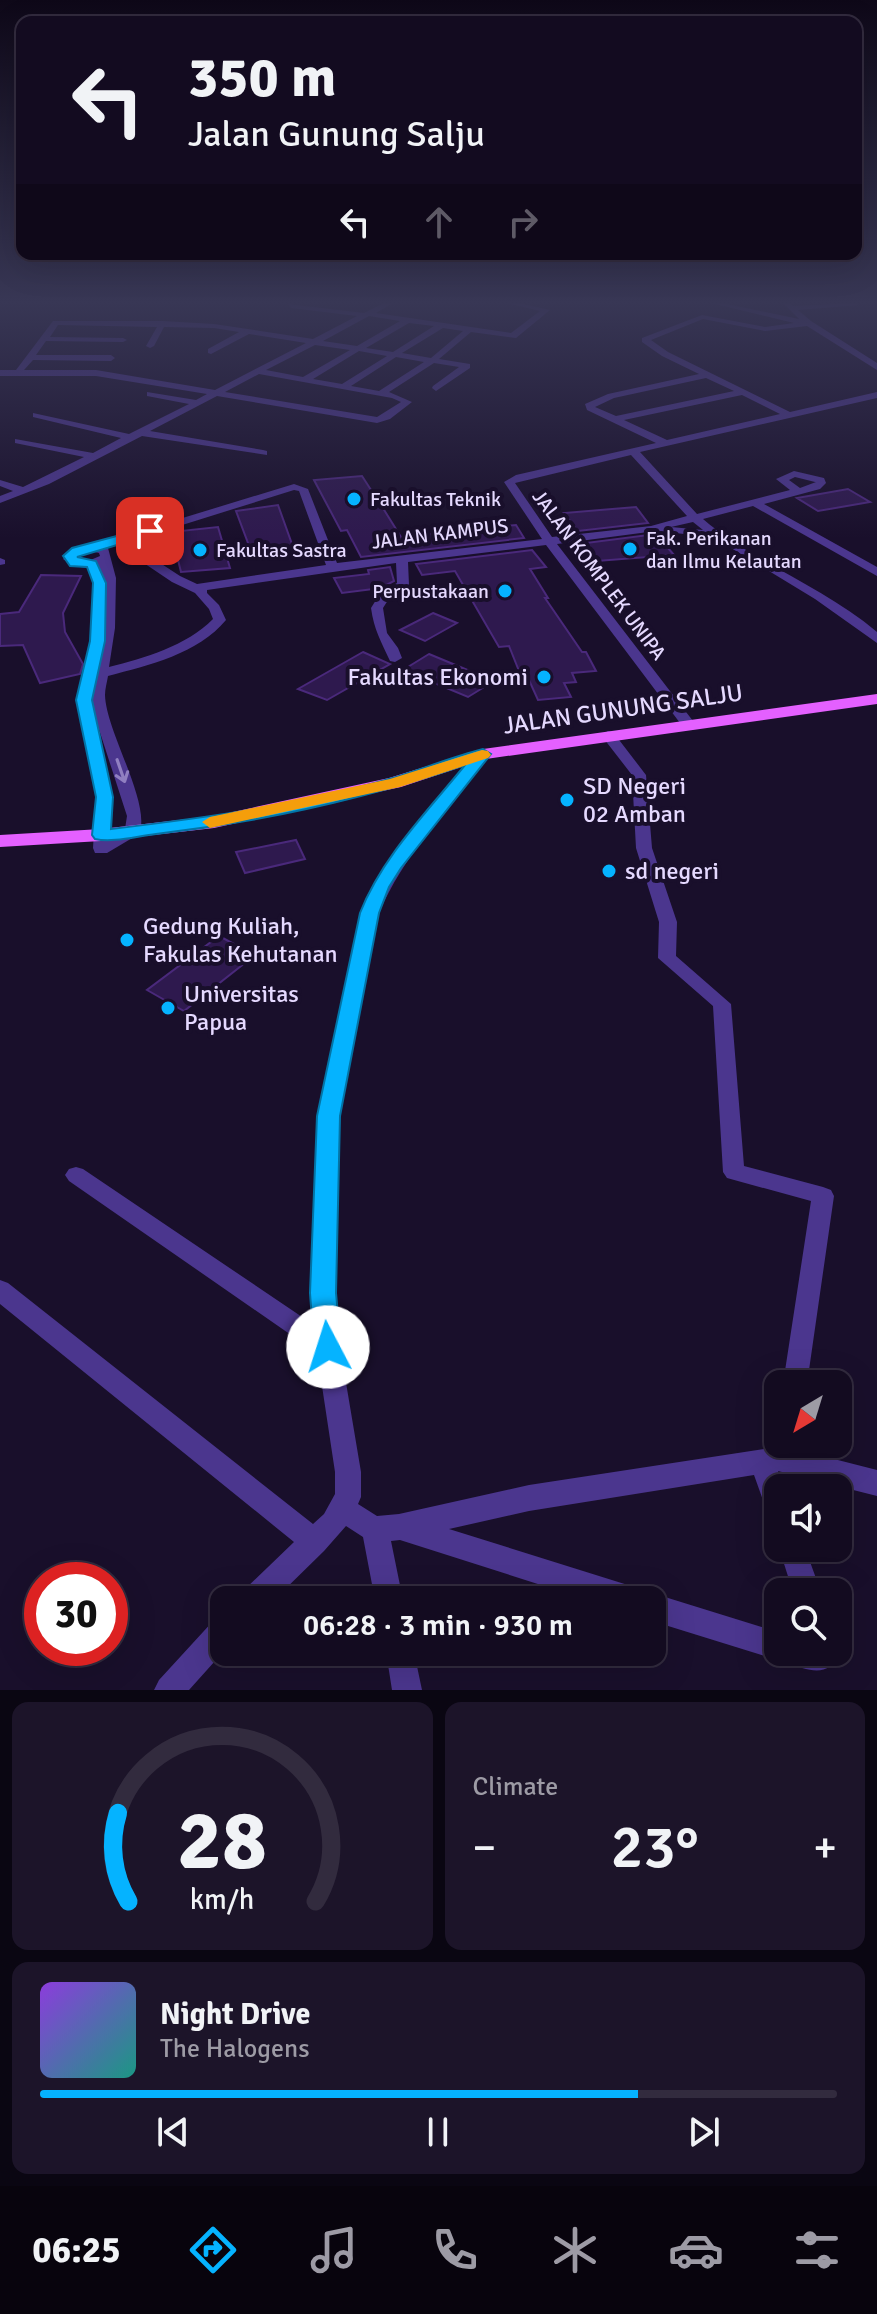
<!DOCTYPE html>
<meta charset="utf-8">
<style>
body{margin:0;font-family:Signika,sans-serif;background:#1c1429;color:#f1f3f6;height:100vh;display:flex;flex-direction:column;font-size:30px;white-space:nowrap}
*{box-sizing:border-box;margin:0}
p{font-size:26px;color:#9d9ba5}
.icon{flex:none;width:44px;height:44px;fill:none;stroke:currentColor;stroke-width:2;stroke-linecap:round;stroke-linejoin:round}
.map{position:relative;height:1690px;overflow:hidden}
.panel{display:flex;flex-direction:column;gap:12px;padding:12px;background:#0a0612;flex:1}
.panel>*{flex:none}
.guide{position:absolute;left:16px;top:16px;width:846px;height:244px;border-radius:16px;box-shadow:0 8px 32px #0002,0 0 0 2px #322b3e;background:#130b20;color:#f1f3f6;overflow:hidden}
.needle{width:52px;rotate:218deg}
.controls{position:absolute;left:764px;top:1370px;display:grid;gap:16px}
.controls a{display:grid;place-items:center;width:88px;height:88px;border-radius:16px;background:#130b20;box-shadow:0 8px 32px #0002,0 0 0 2px #322b3e;font-size:40px}
.speed{position:absolute;left:24px;top:1562px;display:flex;gap:16px;font-size:40px;font-weight:700;text-align:center}
.speed>*{display:grid;place-content:center;width:104px;height:104px;border-radius:50%;background:#130b20;box-shadow:0 8px 32px #0002,0 0 0 2px #322b3e;line-height:1}
.speed .limit{border:12px solid #d22;background:#fff;color:#111}
.pin{position:absolute;display:grid;place-items:center;width:68px;height:68px;color:#fff;margin:-34px;border-radius:16px;box-shadow:0 4px 12px #0006}
.me{position:absolute;width:88px;margin:-44px;rotate:355deg;stroke-linejoin:round;filter:drop-shadow(0 0 6px #0008)}
.turn{display:flex;align-items:center;gap:28px;height:168px;padding:0 40px;font-size:36px}
.turn .icon{width:104px;height:104px;stroke-width:2.5}
.turn b{display:block;font-size:56px;line-height:68px}
.lanes{display:flex;align-items:center;height:76px;padding:0 40px;background:#0003;justify-content:center;gap:40px;direction:ltr}
.lanes .off{opacity:.35}
.big{font-size:60px;font-weight:600;line-height:1.1}
.panel .tile{flex:1;display:flex;flex-direction:column;justify-content:center;gap:12px;min-width:0;padding:0 28px;border-radius:16px;background:#1c1429}
.panel .dial{align-items:center;gap:0}
.dial svg{height:208px;overflow:visible;fill:none;stroke:#322b3e;stroke-width:7;stroke-linecap:round;text-anchor:middle}
.dial text{fill:#f1f3f6;stroke:none}
.song{display:flex;align-items:center;gap:24px}
.cover{width:96px;height:96px;border-radius:12px;background:linear-gradient(135deg,hsl(270 70% 55%),hsl(170 70% 35%))}
.played{height:8px;border-radius:4px;background:linear-gradient(90deg,#05b3ff 75%,#322b3e 75%)}
.keys{display:flex;justify-content:space-around;direction:ltr}
.heat{display:flex;justify-content:space-between;align-items:center;font-size:44px;direction:ltr}
.panel .tiles{flex:1;display:grid;gap:12px;grid-template-columns:1fr 1fr}
.tile:last-child{grid-column:span 2}
.trip{position:absolute;left:210px;top:1586px;width:456px;height:80px;border-radius:16px;background:#130b20;box-shadow:0 8px 32px #0002,0 0 0 2px #322b3e;font-weight:600;line-height:80px;text-align:center}
.tab-bar{display:flex;height:128px;justify-content:space-around;align-items:center;background:#08040d;color:#9d9ba5}
.tab-bar .icon{width:56px;height:56px}
.tab-bar .current{color:#05b3ff}
.tab-bar b{font-size:36px;color:#f1f3f6}
.map>svg:first-child{display:block}
</style>
<div class="map">
<svg width="877" height="1690" viewBox="0 0 877 1690">
<rect width="100%" height="100%" fill="#190f2b"/>
<path fill="#2e194e" stroke="#4a297b" stroke-width="2" d="M 362,476 L 373,493 L 380,492 L 387,504 L 381,505 L 401,537 L 516,525 L 524,538 L 361,557 L 347,530 L 341,531 L 314,480 Z
M 848,489 L 870,502 L 818,511 L 797,498 Z
M 278,505 L 293,547 L 251,551 L 236,511 Z
M 636,507 L 648,523 L 578,531 L 564,513 Z
M 218,527 L 230,568 L 181,572 L 171,532 Z
M 656,534 L 674,555 L 597,561 L 586,543 Z
M 532,550 L 546,567 L 530,569 L 548,598 L 545,598 L 582,652 L 586,652 L 596,671 L 572,673 L 576,682 L 564,683 L 571,697 L 538,700 L 529,680 L 523,681 L 509,646 L 499,647 L 455,571 L 422,575 L 416,564 Z
M 390,567 L 394,581 L 381,588 L 342,593 L 334,578 L 369,574 L 368,570 Z
M 41,575 L 81,576 L 63,613 L 65,632 L 83,664 L 80,674 L 40,683 L 23,645 L 0,646 L 0,614 L 19,612 Z
M 433,613 L 457,623 L 425,641 L 400,630 Z
M 363,652 L 390,664 L 327,700 L 298,689 Z
M 429,654 L 494,681 L 468,697 L 403,670 Z
M 296,840 L 305,859 L 245,873 L 236,852 Z
M 219,936 L 255,955 L 184,1011 L 147,990 Z"/>
<g fill="none" stroke-linecap="round" stroke-linejoin="round">
<path fill="#4b368e" fill-rule="evenodd" d="M 384,303 L 393,303 L 376,313 L 511,333 L 540,311 L 507,303 L 519,303 L 550,310 L 516,338 L 471,332 L 439,359 L 470,364 L 470,368 L 436,391 L 432,388 L 433,386 L 459,367 L 434,363 L 389,392 L 412,402 L 390,419 L 377,423 L 217,396 L 150,431 L 263,450 L 267,451 L 267,455 L 142,436 L 49,484 L 0,503 L 0,496 L 13,491 L 0,486 L 0,480 L 23,487 L 84,457 L 15,443 L 15,439 L 93,453 L 121,438 L 33,417 L 33,413 L 129,434 L 189,404 L 147,396 L 147,392 L 196,400 L 207,394 L 96,376 L 0,376 L 0,370 L 16,370 L 53,321 L 163,321 L 214,324 L 313,339 L 357,316 L 291,308 L 288,304 L 364,313 ZM 369,316 L 400,321 L 357,346 L 323,341 ZM 409,323 L 434,326 L 393,352 L 366,348 ZM 58,325 L 157,327 L 146,346 L 150,348 L 154,346 L 164,327 L 214,328 L 239,332 L 208,349 L 208,353 L 211,354 L 249,334 L 306,343 L 215,390 L 96,370 L 24,370 L 33,360 L 111,361 L 115,358 L 111,355 L 36,355 L 46,341 L 123,342 L 127,340 L 123,338 L 50,337 ZM 443,328 L 463,331 L 431,358 L 402,353 ZM 315,345 L 350,350 L 303,377 L 266,370 ZM 359,351 L 387,356 L 342,384 L 313,379 ZM 396,357 L 424,362 L 379,391 L 351,386 ZM 259,374 L 392,398 L 401,402 L 377,417 L 225,392 Z
M 711,303 L 722,303 L 799,319 L 783,303 L 790,303 L 793,306 L 855,303 L 859,305 L 798,310 L 811,321 L 877,363 L 877,370 L 807,326 L 765,331 L 703,319 L 651,340 L 668,352 L 790,412 L 877,392 L 877,398 L 640,452 L 697,514 L 790,490 L 776,479 L 794,471 L 824,478 L 826,483 L 820,489 L 764,504 L 877,567 L 877,576 L 753,506 L 703,519 C 756,564 824,587 877,632 L 877,643 L 815,599 L 713,537 L 656,531 L 557,544 L 693,721 L 695,724 L 688,728 L 683,727 L 546,545 L 408,562 L 409,585 L 390,597 L 383,608 L 387,633 L 398,648 L 402,658 L 395,662 L 390,661 C 381,641 374,630 371,608 L 381,592 L 397,583 L 396,563 L 207,590 L 207,593 L 219,605 L 226,620 C 198,654 149,665 108,676 C 107,682 105,689 105,695 C 106,732 152,804 139,834 L 107,853 L 95,853 L 93,848 L 96,797 L 77,700 L 85,667 L 87,664 L 96,664 L 103,628 L 104,594 L 99,596 L 93,592 L 93,576 L 88,568 L 73,566 L 63,559 L 73,549 L 94,545 L 294,484 L 308,489 L 337,563 L 542,539 L 504,482 L 516,475 L 656,443 L 587,410 L 585,404 L 608,394 L 699,374 L 662,356 L 642,342 L 642,338 L 702,315 L 765,327 L 794,323 ZM 706,378 L 734,391 L 616,416 L 595,407 L 614,398 ZM 742,395 L 780,414 L 667,440 L 624,420 ZM 631,455 L 687,516 L 651,526 L 552,537 L 515,483 ZM 795,477 L 815,482 L 816,482 L 800,488 L 789,480 ZM 294,490 L 299,491 L 326,565 L 197,584 L 180,576 L 128,542 ZM 693,522 L 703,530 L 671,527 ZM 117,545 L 172,582 L 195,593 L 209,609 L 213,619 C 186,646 145,658 109,667 L 115,628 L 116,578 L 108,548 ZM 91,551 L 99,553 L 100,556 L 88,561 L 76,559 L 81,554 ZM 92,697 L 95,717 L 127,816 L 125,829 L 110,838 L 112,797 L 91,700 Z
M 0,558 L 5,560 L 5,564 L 0,565 Z
M 608,731 L 613,732 L 646,775 L 652,848 L 677,922 L 676,956 L 731,1004 L 744,1166 L 823,1187 L 831,1190 L 834,1196 L 807,1384 L 783,1384 L 811,1201 L 727,1178 L 723,1172 L 713,1006 L 658,958 L 659,922 L 636,848 L 632,775 L 601,735 Z
M 483,750 L 490,754 C 451,807 405,852 379,913 L 338,1116 L 334,1293 L 340,1347 L 361,1472 L 361,1497 L 358,1504 L 377,1516 L 399,1514 L 529,1485 L 783,1446 L 877,1470 L 877,1496 L 778,1471 L 784,1488 L 778,1488 L 778,1521 L 769,1517 L 754,1475 L 529,1511 L 449,1529 L 631,1586 L 641,1590 L 643,1597 L 652,1593 L 778,1632 L 778,1652 L 838,1652 L 838,1647 L 840,1652 C 829,1679 809,1671 786,1662 L 784,1658 L 778,1660 L 652,1621 L 652,1600 L 588,1600 L 400,1540 L 391,1541 L 403,1600 L 375,1600 L 363,1537 L 346,1526 L 324,1551 L 274,1600 L 240,1600 L 244,1590 L 294,1542 L 0,1304 L 0,1280 L 8,1283 L 313,1524 L 324,1514 L 335,1494 L 335,1472 L 317,1353 L 69,1181 L 65,1175 L 69,1169 L 76,1167 L 83,1169 L 314,1325 L 312,1293 L 318,1116 L 361,913 C 390,851 435,803 478,751 Z
M 779,1548 L 805,1548 L 821,1592 L 793,1592 Z
M 224,1616 L 224,1651 L 189,1690 L 154,1690 L 159,1680 L 214,1620 Z
M 386,1652 L 414,1652 L 422,1690 L 392,1690 Z"/>
<path fill="#e460ff" fill-rule="evenodd" d="M 877,694 L 877,704 L 486,759 L 401,787 L 214,828 L 101,841 L 0,847 L 0,835 L 101,829 L 214,816 L 389,778 L 483,749 Z"/>
</g>
<defs><path id="oneway-shaft" d="M-6 0H5M1.5-3L5.5 0L1.5 3" fill="none" stroke-width="1.6" stroke-linecap="round" stroke-linejoin="round" transform="scale(2)"/></defs>
<use stroke="#907fc1" href="#oneway-shaft" transform="translate(121 771) rotate(71)"/>
<linearGradient id="sky" x2="0" y2="1"><stop stop-color="#0e0818"/><stop offset="0.56" stop-color="#383755"/><stop offset="1" stop-color="#383755" stop-opacity="0"/></linearGradient>
<rect width="877" height="539" fill="url(#sky)"/>
<path fill="#05b3ff" stroke="#0374a6" stroke-width="2" d="M 150,527 L 156,531 L 154,534 L 77,557 L 96,561 L 106,583 L 105,641 L 92,700 L 113,797 L 111,829 C 204,818 299,805 389,779 C 421,770 451,757 483,749 L 491,754 L 401,868 L 389,887 L 379,913 L 340,1116 L 336,1293 L 341,1347 L 337,1355 L 328,1359 L 318,1355 L 314,1347 L 310,1293 L 317,1116 L 360,913 C 382,857 427,812 465,765 C 364,799 261,822 156,834 C 137,836 113,843 95,839 L 92,835 L 96,797 L 76,700 L 90,641 L 93,583 L 87,567 L 70,566 L 63,556 L 72,548 Z"/>
<path fill="#f59e0b" d="M 482,750 L 488,751 L 491,755 L 488,758 L 400,787 L 210,828 L 202,822 L 210,817 L 390,779 Z"/>
<g fill="#05b3ff" stroke="#190f2b" stroke-width="3">
<circle cx="354" cy="499" r="8"/>
<circle cx="630" cy="549" r="8"/>
<circle cx="200" cy="550" r="8"/>
<circle cx="505" cy="591" r="8"/>
<circle cx="544" cy="677" r="8"/>
<circle cx="567" cy="800" r="8"/>
<circle cx="609" cy="871" r="8"/>
<circle cx="127" cy="940" r="8"/>
<circle cx="168" cy="1008" r="8"/>
</g>
<g text-anchor="middle" dominant-baseline="central" stroke-width="8" stroke-linejoin="round" paint-order="stroke">
<g font-size="20" fill="#e5d9ff" stroke="#190f2b" text-anchor="start">
<text x="370" y="499">Fakultas Teknik</text>
<text x="646" y="538">Fak. Perikanan<tspan x="646" dy="23">dan Ilmu Kelautan</tspan></text>
<text x="216" y="550">Fakultas Sastra</text>
<text x="489" y="591" text-anchor="end">Perpustakaan</text>
</g>
<g font-size="20" fill="#e5d9ff" stroke="#190f2b">
<text transform="translate(440 534) rotate(-7)">JALAN KAMPUS</text>
<text transform="translate(599 575) rotate(53)">JALAN KOMPLEK UNIPA</text>
</g>
<g font-size="24" fill="#e5d9ff" stroke="#190f2b" text-anchor="start">
<text x="528" y="677" text-anchor="end">Fakultas Ekonomi</text>
<text x="583" y="786">SD Negeri<tspan x="583" dy="28">02 Amban</tspan></text>
<text x="625" y="871">sd negeri</text>
<text x="143" y="926">Gedung Kuliah,<tspan x="143" dy="28">Fakulas Kehutanan</tspan></text>
<text x="184" y="994">Universitas<tspan x="184" dy="28">Papua</tspan></text>
</g>
<g font-size="24" fill="#e5d9ff" stroke="#190f2b">
<text transform="translate(623 709) rotate(-8)">JALAN GUNUNG SALJU</text>
</g>
</g>
</svg>
<div class="controls">
<a><svg class="needle" viewBox="-14 -14 28 28"><path d="M0-13l5 13h-10z" fill="#e53935"/><path d="M0 13l5-13h-10z" fill="#9d9ba5"/></svg></a>
<a><svg class="icon" aria-label="sound" viewBox="0 0 24 24"><path d="M4 9h4l5-4v14l-5-4H4zM17 9q2 3 0 6"/></svg></a>
<a><svg class="icon" aria-label="search" viewBox="0 0 24 24"><circle cx="10" cy="10" r="6"/><path d="M15 15l6 6"/></svg></a>
</div>
<div class="speed"><div class="limit">30</div></div>
<div class="pin" style="left:150px;top:531px;background:#d93025"><svg class="icon" aria-label="arrive" viewBox="0 0 24 24"><path d="M6 21V4h12l-3 4 3 4H6"/></svg></div>
<svg class="me" style="left:328px;top:1347px" viewBox="-20 -20 40 40"><circle r="19" fill="#fff"/><path d="M0-13L10 11 0 6-10 11z" fill="#05b3ff"/></svg>
<div class="trip">06:28 · 3 min · 930 m</div>
<div class="guide">
<div class="turn"><svg class="icon" aria-label="left" viewBox="0 0 24 24"><path d="M17 20v-9H6M10 6l-5 5 5 5"/></svg><div><b>350 m</b>Jalan Gunung Salju</div></div>
<div class="lanes"><svg class="icon" aria-label="left" viewBox="0 0 24 24"><path d="M17 20v-9H6M10 6l-5 5 5 5"/></svg><svg class="icon off" aria-label="ahead" viewBox="0 0 24 24"><path d="M12 20V5M6 11l6-6 6 6"/></svg><svg class="icon off" aria-label="right" viewBox="0 0 24 24"><path d="M7 20v-9h11M14 6l5 5-5 5"/></svg></div>
</div>
</div>
<section class="panel">
<div class="tiles">
<div class="tile dial"><svg viewBox="0 0 100 80">
<path d="M14 69A42 42 0 1 1 86 69"/>
<path d="M14 69A42 42 0 0 1 10 35" stroke="#05b3ff"/>
<text x="50" y="56" font-size="32" font-weight="700">28</text>
<text x="50" y="72" font-size="11">km/h</text>
</svg></div>
<div class="tile"><p>Climate</p>
<div class="heat"><a>−</a><b class="big">23°</b><a>+</a></div>
</div>
<div class="tile">
<div class="song"><i class="cover"></i><div><b>Night Drive</b><p>The Halogens</p></div></div>
<div class="played"></div>
<div class="keys"><svg class="icon" aria-label="previous" viewBox="0 0 24 24"><path d="M18 5L8 12l10 7zM5 5v14"/></svg><svg class="icon" aria-label="pause" viewBox="0 0 24 24"><path d="M8 5v14M16 5v14"/></svg><svg class="icon" aria-label="next" viewBox="0 0 24 24"><path d="M6 5l10 7-10 7zM19 5v14"/></svg></div>
</div>
</div>
</section>
<nav class="tab-bar">
<b>06:25</b>
<svg class="icon current" aria-label="directions" viewBox="0 0 24 24"><path d="M12 3l9 9-9 9-9-9zM9 14v-3h6M13 9l2 2-2 2"/></svg>
<svg class="icon" aria-label="music" viewBox="0 0 24 24"><path d="M9 18V5l10-2v13"/><circle cx="6" cy="18" r="3"/><circle cx="16" cy="16" r="3"/></svg>
<svg class="icon" aria-label="phone" viewBox="0 0 24 24"><path d="M5 4h4l2 5-3 2q2 4 5 5l2-3 5 2v4C11 20 4 13 5 4z"/></svg>
<svg class="icon" aria-label="climate" viewBox="0 0 24 24"><path d="M12 3v18M4 7l16 10M4 17L20 7"/></svg>
<svg class="icon" aria-label="car" viewBox="0 0 24 24"><path d="M5 17H2v-5l4-1 3-4h7l3 4 3 1v5h-3M9 17h6M6 11h13"/><circle cx="7" cy="17" r="2"/><circle cx="17" cy="17" r="2"/></svg>
<svg class="icon" aria-label="filters" viewBox="0 0 24 24"><path d="M4 7h16M4 17h16"/><circle cx="9" cy="7" r="2"/><circle cx="15" cy="17" r="2"/></svg>
</nav>
